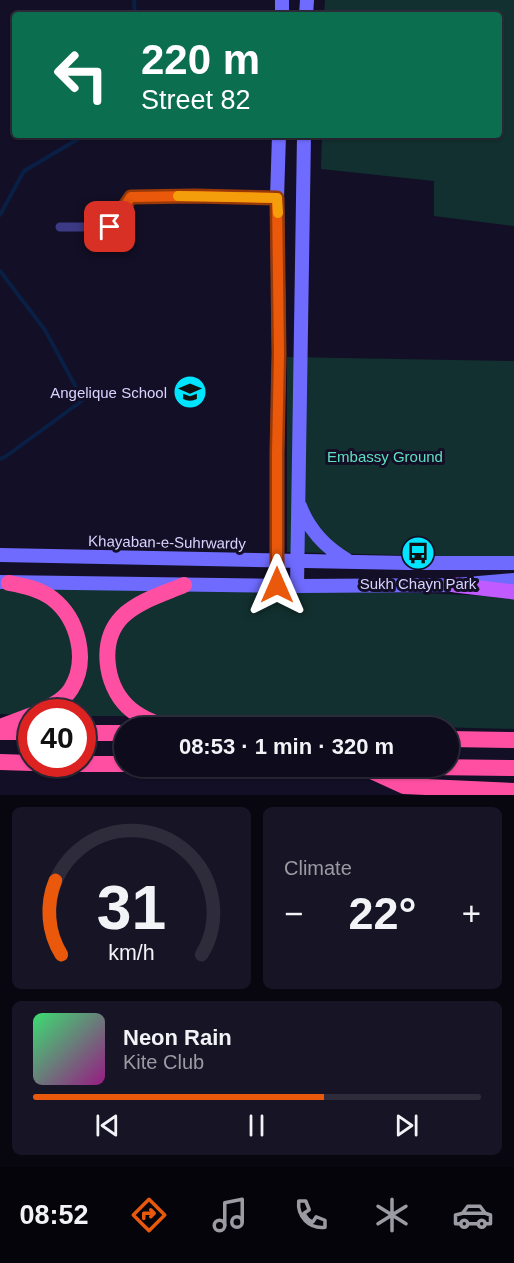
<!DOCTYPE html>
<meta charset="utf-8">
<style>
body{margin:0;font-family:Helvetica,sans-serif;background:#171425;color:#f1f3f6;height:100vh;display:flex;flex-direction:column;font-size:22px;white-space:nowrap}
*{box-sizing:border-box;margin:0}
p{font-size:20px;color:#9b9ba3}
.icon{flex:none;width:33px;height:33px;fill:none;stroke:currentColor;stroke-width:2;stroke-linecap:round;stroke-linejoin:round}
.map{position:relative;height:795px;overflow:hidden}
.side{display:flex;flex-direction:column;gap:12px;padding:12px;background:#08060f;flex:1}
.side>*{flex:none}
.guide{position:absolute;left:12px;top:12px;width:490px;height:126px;border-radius:6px;box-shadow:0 2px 4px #0004,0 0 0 2px #2e2b3b;background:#0b6e4f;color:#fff;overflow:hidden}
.speed{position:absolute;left:18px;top:699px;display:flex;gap:12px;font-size:30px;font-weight:700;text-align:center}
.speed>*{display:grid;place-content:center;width:78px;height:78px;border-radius:50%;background:#0e0b1c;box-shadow:0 2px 4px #0004,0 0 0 2px #2e2b3b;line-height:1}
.speed .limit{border:9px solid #d22;background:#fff;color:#111}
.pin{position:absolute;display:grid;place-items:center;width:51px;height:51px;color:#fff;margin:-26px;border-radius:12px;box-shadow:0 3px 9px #0006}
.me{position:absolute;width:66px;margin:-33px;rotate:0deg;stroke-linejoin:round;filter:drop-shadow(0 0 4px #0008)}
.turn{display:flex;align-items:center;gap:21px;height:126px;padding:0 30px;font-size:27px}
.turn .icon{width:78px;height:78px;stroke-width:2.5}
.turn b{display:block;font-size:42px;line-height:51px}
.big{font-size:45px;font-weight:700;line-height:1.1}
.side .tile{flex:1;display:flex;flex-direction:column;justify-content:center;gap:9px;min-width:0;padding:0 21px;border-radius:9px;background:#171425}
.side .dial{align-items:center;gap:0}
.dial svg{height:156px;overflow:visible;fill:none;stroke:#2e2b3b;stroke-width:7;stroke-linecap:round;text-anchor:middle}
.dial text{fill:#f1f3f6;stroke:none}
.song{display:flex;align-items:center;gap:18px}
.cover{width:72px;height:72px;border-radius:9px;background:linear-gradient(135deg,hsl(140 70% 55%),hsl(310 70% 35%))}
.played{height:6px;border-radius:3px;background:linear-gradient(90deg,#ea580c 65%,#2e2b3b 65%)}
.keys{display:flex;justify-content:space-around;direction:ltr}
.heat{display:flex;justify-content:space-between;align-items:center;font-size:33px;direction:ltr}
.side .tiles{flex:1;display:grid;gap:12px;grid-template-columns:1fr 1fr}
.tile:last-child{grid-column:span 2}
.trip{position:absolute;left:114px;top:717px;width:345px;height:60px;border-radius:30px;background:#0e0b1c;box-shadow:0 2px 4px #0004,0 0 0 2px #2e2b3b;font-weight:700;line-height:60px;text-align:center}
.dock{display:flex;height:96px;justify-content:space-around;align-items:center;background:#06040b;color:#9b9ba3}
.dock .icon{width:42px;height:42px}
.dock .selected{color:#ea580c}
.dock b{font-size:27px;color:#f1f3f6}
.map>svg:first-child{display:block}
</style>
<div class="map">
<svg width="514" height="795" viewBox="0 0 514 795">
<rect width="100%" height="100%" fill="#130f26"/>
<path fill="#12302f" d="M 325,0 L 514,0 L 514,226 L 434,216 L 434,181 L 321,169 L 322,135 L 500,135 L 500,15 L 324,15 Z
M 287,357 L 514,361 L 514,558 L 287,552 Z
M 0,588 L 417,593 L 514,597 L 514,729 L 325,724 L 130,716 L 83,716 L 82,712 L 32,712 L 31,715 L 0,714 Z"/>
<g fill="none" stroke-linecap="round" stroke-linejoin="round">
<path stroke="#0a1f44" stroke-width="4" d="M 134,0 L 135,15
M 0,215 L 24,171 L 85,135
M 0,271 L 45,330 L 83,400 L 5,457 L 0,459"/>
<path stroke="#3d3a85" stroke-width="9" d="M 60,227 L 110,227 L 131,197 L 195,196 L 277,198"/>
<path stroke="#6f6bff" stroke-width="14" d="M 282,15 L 282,0
M 306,15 L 307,0
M 300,506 C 309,530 325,547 347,560
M 0,555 L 408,563 L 514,563
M 0,582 L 297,586 L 455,585 L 514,580
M 277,585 L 277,453 L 279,354 L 277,198 L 279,135
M 297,586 L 304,135"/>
<path stroke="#c25bff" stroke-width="15" d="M 455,585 L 514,592"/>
<path stroke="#ff4fa3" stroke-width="16" d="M 9,583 C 25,586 40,589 53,599 C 78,619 89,660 71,689 C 64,700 49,708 37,712
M 0,727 L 32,715
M 168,728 C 154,723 138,717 127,706 C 105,684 99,641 122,617 C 138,601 163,594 184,585
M 0,732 L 32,732
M 82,733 L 124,733
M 448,739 L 514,740
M 0,762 L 32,763
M 51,764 L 124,764
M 348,766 L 514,768
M 369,770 L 404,786 L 514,791"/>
</g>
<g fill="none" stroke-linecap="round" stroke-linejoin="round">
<g stroke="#983908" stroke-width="15">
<path id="route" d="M 110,227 L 131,197 L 195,196 L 277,198 L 279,354 L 277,453 L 277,585"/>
</g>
<use href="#route" stroke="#ea580c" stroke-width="10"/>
<path stroke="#f59e0b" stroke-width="10" d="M 178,196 L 277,198 L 278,213"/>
</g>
<defs>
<g id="school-disc" transform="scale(1.725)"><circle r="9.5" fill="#00e5ff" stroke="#130f26"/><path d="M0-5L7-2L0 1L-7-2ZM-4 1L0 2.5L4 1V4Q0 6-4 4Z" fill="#111"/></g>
<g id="bus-disc" transform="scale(1.725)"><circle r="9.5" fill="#00e5ff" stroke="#130f26"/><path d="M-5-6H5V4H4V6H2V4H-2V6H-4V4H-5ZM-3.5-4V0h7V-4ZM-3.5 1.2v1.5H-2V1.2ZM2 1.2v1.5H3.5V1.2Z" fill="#111"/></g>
</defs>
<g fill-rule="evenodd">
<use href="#school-disc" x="190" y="392"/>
<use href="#bus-disc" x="418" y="553"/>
</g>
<g text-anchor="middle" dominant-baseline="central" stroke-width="6" stroke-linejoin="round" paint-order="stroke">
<g font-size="15" fill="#d9d4ff" stroke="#130f26" text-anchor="end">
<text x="167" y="392">Angelique School</text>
<text x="418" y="583" text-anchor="middle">Sukh Chayn Park</text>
</g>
<g font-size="15" fill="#5fe0c0" stroke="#130f26">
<text x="385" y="456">Embassy Ground</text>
</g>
<g font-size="15" fill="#d9d4ff" stroke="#130f26">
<text transform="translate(167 542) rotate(1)">Khayaban-e-Suhrwardy</text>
</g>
</g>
</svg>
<div class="speed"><div class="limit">40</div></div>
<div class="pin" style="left:110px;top:227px;background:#d93025"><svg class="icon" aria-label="arrive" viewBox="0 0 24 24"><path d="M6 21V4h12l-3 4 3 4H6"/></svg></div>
<svg class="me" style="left:277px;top:585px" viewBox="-20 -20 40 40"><path d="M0-17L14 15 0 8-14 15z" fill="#ea580c" stroke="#fff" stroke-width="4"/></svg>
<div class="trip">08:53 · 1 min · 320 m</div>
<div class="guide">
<div class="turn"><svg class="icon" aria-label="left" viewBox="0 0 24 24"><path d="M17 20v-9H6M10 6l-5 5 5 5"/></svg><div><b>220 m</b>Street 82</div></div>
</div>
</div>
<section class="side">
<div class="tiles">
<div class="tile dial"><svg viewBox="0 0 100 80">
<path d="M14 69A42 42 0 1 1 86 69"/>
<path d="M14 69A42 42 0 0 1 11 31" stroke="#ea580c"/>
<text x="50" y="56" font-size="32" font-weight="700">31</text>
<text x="50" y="72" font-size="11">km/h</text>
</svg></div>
<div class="tile"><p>Climate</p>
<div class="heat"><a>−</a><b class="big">22°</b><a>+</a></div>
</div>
<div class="tile">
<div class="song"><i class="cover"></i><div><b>Neon Rain</b><p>Kite Club</p></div></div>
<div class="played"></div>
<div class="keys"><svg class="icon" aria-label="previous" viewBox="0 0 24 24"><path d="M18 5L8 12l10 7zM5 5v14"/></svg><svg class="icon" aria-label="pause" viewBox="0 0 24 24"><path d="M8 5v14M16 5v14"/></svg><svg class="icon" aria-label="next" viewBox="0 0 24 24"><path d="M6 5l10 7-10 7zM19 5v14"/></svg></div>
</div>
</div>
</section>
<nav class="dock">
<b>08:52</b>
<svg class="icon selected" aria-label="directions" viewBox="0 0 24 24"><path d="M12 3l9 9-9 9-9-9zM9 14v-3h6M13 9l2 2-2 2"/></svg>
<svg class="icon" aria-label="music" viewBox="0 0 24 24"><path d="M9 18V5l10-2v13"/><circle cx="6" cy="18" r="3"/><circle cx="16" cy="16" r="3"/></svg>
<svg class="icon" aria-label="phone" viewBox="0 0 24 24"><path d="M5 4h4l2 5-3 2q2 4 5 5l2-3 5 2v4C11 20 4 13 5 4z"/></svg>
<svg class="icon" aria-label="climate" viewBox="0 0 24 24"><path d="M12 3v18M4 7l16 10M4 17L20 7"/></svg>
<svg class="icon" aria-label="car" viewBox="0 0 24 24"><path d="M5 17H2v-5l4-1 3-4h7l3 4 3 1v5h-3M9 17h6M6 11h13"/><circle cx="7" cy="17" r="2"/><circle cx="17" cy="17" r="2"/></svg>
</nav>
